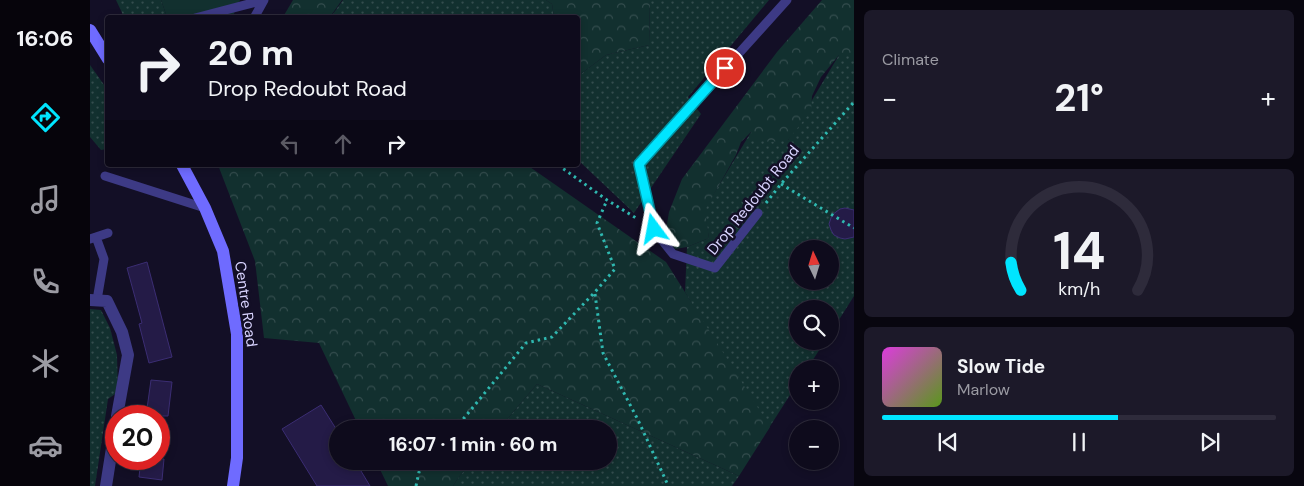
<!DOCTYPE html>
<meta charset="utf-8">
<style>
body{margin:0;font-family:"DM Sans",sans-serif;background:#1c1929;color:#f1f3f6;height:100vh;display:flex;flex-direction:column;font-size:19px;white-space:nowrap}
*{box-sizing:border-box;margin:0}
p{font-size:16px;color:#9b9ba3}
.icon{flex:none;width:28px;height:28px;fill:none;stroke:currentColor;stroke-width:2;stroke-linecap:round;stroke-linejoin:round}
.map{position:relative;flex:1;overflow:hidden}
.drawer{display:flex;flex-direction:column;gap:10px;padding:10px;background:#08060f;width:450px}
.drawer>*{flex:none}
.top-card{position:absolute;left:15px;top:15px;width:475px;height:152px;border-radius:5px;box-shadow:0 2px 8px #0003,0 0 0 1px #2e2b3b;background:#0e0b1c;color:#f1f3f6;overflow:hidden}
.needle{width:32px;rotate:356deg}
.fabs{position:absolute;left:699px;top:240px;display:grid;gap:10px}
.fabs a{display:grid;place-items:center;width:50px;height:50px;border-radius:50%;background:#0e0b1c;box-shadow:0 2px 8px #0003,0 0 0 1px #2e2b3b;font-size:25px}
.speed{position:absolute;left:15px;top:405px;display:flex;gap:10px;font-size:25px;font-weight:700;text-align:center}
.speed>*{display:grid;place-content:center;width:65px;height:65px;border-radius:50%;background:#0e0b1c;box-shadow:0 2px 8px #0003,0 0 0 1px #2e2b3b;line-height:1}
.speed .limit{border:8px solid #d22;background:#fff;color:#111}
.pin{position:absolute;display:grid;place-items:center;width:42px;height:42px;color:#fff;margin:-21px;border:2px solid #fff;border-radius:50%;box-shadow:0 1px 5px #0007}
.me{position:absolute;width:55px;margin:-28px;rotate:347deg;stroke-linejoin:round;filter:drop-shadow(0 0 4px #0008)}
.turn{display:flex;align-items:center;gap:18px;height:105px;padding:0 20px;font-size:22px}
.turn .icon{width:65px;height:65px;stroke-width:2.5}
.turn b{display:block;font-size:35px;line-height:42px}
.lanes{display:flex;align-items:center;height:48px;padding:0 20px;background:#0003;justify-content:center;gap:25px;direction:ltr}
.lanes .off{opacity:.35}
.big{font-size:38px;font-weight:700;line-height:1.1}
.drawer .tile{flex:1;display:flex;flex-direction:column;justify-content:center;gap:8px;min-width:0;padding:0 18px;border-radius:8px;background:#1c1929}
.drawer .dial{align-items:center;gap:0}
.dial svg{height:130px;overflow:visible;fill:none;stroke:#2e2b3b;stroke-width:7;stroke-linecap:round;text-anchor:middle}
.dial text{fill:#f1f3f6;stroke:none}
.song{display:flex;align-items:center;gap:15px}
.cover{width:60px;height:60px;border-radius:8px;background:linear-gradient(135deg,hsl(300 70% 55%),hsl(90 70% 35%))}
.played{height:5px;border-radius:2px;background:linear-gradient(90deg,#00e5ff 60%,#2e2b3b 60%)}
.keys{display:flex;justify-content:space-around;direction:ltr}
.heat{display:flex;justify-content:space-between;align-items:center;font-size:28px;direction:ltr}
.trip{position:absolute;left:239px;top:420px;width:288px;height:50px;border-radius:25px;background:#0e0b1c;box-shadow:0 2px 8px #0003,0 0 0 1px #2e2b3b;font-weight:700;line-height:50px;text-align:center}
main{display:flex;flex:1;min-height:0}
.tab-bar{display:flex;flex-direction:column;width:90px;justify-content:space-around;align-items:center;background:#06040b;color:#9b9ba3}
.tab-bar .icon{width:35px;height:35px}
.tab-bar .current{color:#00e5ff}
.tab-bar b{font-size:22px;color:#f1f3f6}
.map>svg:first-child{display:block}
</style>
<main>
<nav class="tab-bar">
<b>16:06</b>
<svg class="icon current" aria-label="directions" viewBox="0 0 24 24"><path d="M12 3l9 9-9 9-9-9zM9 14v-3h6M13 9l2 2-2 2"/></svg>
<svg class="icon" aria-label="music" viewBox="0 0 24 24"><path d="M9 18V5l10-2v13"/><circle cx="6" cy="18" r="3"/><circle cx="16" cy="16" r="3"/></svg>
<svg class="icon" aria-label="phone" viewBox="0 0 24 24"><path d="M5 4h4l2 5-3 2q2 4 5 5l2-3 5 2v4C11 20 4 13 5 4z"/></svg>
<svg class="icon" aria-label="climate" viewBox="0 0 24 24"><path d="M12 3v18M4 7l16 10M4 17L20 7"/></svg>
<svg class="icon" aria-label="car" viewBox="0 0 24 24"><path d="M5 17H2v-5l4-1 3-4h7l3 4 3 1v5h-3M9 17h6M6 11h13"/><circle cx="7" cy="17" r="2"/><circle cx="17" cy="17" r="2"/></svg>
</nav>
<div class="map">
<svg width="764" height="486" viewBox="0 0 764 486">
<defs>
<pattern id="grass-dots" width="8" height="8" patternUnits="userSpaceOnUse" patternTransform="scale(1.25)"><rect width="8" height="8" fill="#12302f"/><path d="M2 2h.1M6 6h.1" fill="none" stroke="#344d4e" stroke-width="1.8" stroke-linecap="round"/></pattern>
<pattern id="forest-crowns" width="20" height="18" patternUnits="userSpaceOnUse" patternTransform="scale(1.25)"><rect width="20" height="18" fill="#12302f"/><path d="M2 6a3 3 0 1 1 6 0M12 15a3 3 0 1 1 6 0" fill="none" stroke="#344d4e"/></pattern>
</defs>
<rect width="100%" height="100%" fill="#130f26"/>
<path fill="url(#grass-dots)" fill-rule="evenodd" d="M 26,0 L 71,0 L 77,17 L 34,17 Z
M 253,0 L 456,0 L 462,4 L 464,17 L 240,18 Z
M 560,0 L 679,0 L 598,97 L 611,114 L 544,213 L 488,160 L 488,76 L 516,55 L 559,45 Z
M 749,55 L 764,55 L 764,296 L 740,334 L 740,309 L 708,309 L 708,341 L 735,341 L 717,369 L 708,369 L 707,384 L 677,431 L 595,292 L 597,247 L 619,238 L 614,210 L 661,132 L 698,140 ZM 708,249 L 740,249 L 740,281 L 708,281 Z
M 0,65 L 17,89 L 17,149 L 11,150 L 0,137 Z
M 0,309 L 11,310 L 20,328 L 27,355 L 28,392 L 18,399 L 5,486 L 0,486 Z
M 447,384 L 649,476 L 642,486 L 363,486 L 368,478 L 382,461 L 518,461 L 518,429 L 409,429 Z"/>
<path fill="url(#forest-crowns)" d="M 203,0 L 252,0 L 240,17 L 193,17 Z
M 456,0 L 560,0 L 559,45 L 516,55 L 488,76 L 488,18 L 464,17 L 462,4 Z
M 732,0 L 764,0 L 764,55 L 749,55 L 731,77 L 722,96 L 721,111 L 698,140 L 680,142 L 665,139 L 661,132 L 651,142 L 646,155 L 615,210 L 619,238 L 597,247 L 585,249 L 575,236 L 579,212 L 592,179 L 687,52 Z
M 128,165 L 437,165 L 576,262 L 680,427 L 649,476 L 447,384 L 409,429 L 270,429 L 229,343 L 174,338 L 165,261 Z
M 286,461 L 382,461 L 368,478 L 363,486 L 298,486 Z"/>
<path fill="#12302f" d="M 71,0 L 150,0 L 142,18 L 77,17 Z"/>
<path fill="#241b47" stroke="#3b2d73" d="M 755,208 L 764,210 L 764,237 L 755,239 L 750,238 L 744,235 L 741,230 L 739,224 L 742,215 L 750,209 Z
M 57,262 L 82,357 L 59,363 L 49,324 L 52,323 L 37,268 Z
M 61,380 L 82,382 L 78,416 L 56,416 Z
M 231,405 L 248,432 L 248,461 L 265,461 L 280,486 L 227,486 L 192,429 Z
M 51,459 L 74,459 L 72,480 L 49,477 Z"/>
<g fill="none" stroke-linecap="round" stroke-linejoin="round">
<path stroke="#2fb8b0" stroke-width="3" stroke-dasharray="2.5 4" stroke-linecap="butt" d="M 468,165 L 517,200 L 546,218
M 691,184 L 764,228
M 676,203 L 691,184 L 764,102
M 505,294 L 513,353 L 548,420 L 577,483 L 576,486
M 365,429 L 436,343 L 462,337 L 504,293 L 525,269 L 507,223 L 517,200
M 326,486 L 329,472 L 338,461"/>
<path stroke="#3d3a85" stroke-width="9" d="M 105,18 L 174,0
M 164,18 L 174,0
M 15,176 L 115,208
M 668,213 L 625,268 L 583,254 L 563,229 L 549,164 L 697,0
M 6,237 L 14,259 L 7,300
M 0,239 L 18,233"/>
<path stroke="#3d3a85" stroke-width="12" d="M 0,300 L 17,301 L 32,332 L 38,355 L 27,416
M 16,486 L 26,423"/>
<path stroke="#6f6bff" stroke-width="12" d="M 0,30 L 18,59
M 92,165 L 115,208 L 133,251 L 147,334 L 147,458 L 143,486"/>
</g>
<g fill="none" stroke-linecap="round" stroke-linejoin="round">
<g stroke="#0095a6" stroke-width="12">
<path id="route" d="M 564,229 L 549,164 L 635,68"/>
</g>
<use href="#route" stroke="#00e5ff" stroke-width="9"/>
</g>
<g text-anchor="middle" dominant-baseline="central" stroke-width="5" stroke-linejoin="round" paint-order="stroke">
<g font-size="15" fill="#d9d4ff" stroke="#130f26">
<text transform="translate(663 200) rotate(-51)">Drop Redoubt Road</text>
<text transform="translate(156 304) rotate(82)">Centre Road</text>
</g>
</g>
</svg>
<div class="fabs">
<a><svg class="needle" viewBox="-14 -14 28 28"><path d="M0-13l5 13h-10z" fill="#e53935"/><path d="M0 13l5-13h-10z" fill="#9b9ba3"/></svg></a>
<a><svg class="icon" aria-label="search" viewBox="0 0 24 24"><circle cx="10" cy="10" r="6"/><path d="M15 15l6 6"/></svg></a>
<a>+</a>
<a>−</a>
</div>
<div class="speed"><div class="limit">20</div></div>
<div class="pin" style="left:635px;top:68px;background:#d93025"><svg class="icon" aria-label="arrive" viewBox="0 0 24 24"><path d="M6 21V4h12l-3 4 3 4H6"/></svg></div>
<svg class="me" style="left:564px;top:229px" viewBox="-20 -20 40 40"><path d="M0-17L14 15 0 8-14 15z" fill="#00e5ff" stroke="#fff" stroke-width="4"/></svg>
<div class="trip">16:07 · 1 min · 60 m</div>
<div class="top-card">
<div class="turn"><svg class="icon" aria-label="right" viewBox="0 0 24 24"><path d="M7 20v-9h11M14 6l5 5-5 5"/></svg><div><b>20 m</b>Drop Redoubt Road</div></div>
<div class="lanes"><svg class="icon off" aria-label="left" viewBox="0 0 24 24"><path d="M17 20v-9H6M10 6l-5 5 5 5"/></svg><svg class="icon off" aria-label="ahead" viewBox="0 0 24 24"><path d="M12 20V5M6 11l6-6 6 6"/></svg><svg class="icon" aria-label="right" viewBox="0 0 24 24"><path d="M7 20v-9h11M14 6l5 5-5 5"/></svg></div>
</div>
</div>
<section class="drawer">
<div class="tile"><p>Climate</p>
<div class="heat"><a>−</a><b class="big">21°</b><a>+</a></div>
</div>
<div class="tile dial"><svg viewBox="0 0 100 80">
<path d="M14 69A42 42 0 1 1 86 69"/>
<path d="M14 69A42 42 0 0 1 8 52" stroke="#00e5ff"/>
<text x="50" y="56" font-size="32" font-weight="700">14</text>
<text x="50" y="72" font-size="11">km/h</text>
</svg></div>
<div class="tile">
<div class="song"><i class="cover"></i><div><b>Slow Tide</b><p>Marlow</p></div></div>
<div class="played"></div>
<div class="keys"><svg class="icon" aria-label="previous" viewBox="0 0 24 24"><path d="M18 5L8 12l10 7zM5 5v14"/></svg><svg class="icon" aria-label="pause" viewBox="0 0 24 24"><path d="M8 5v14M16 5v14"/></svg><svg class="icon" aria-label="next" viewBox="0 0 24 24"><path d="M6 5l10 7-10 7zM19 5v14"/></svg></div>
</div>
</section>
</main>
